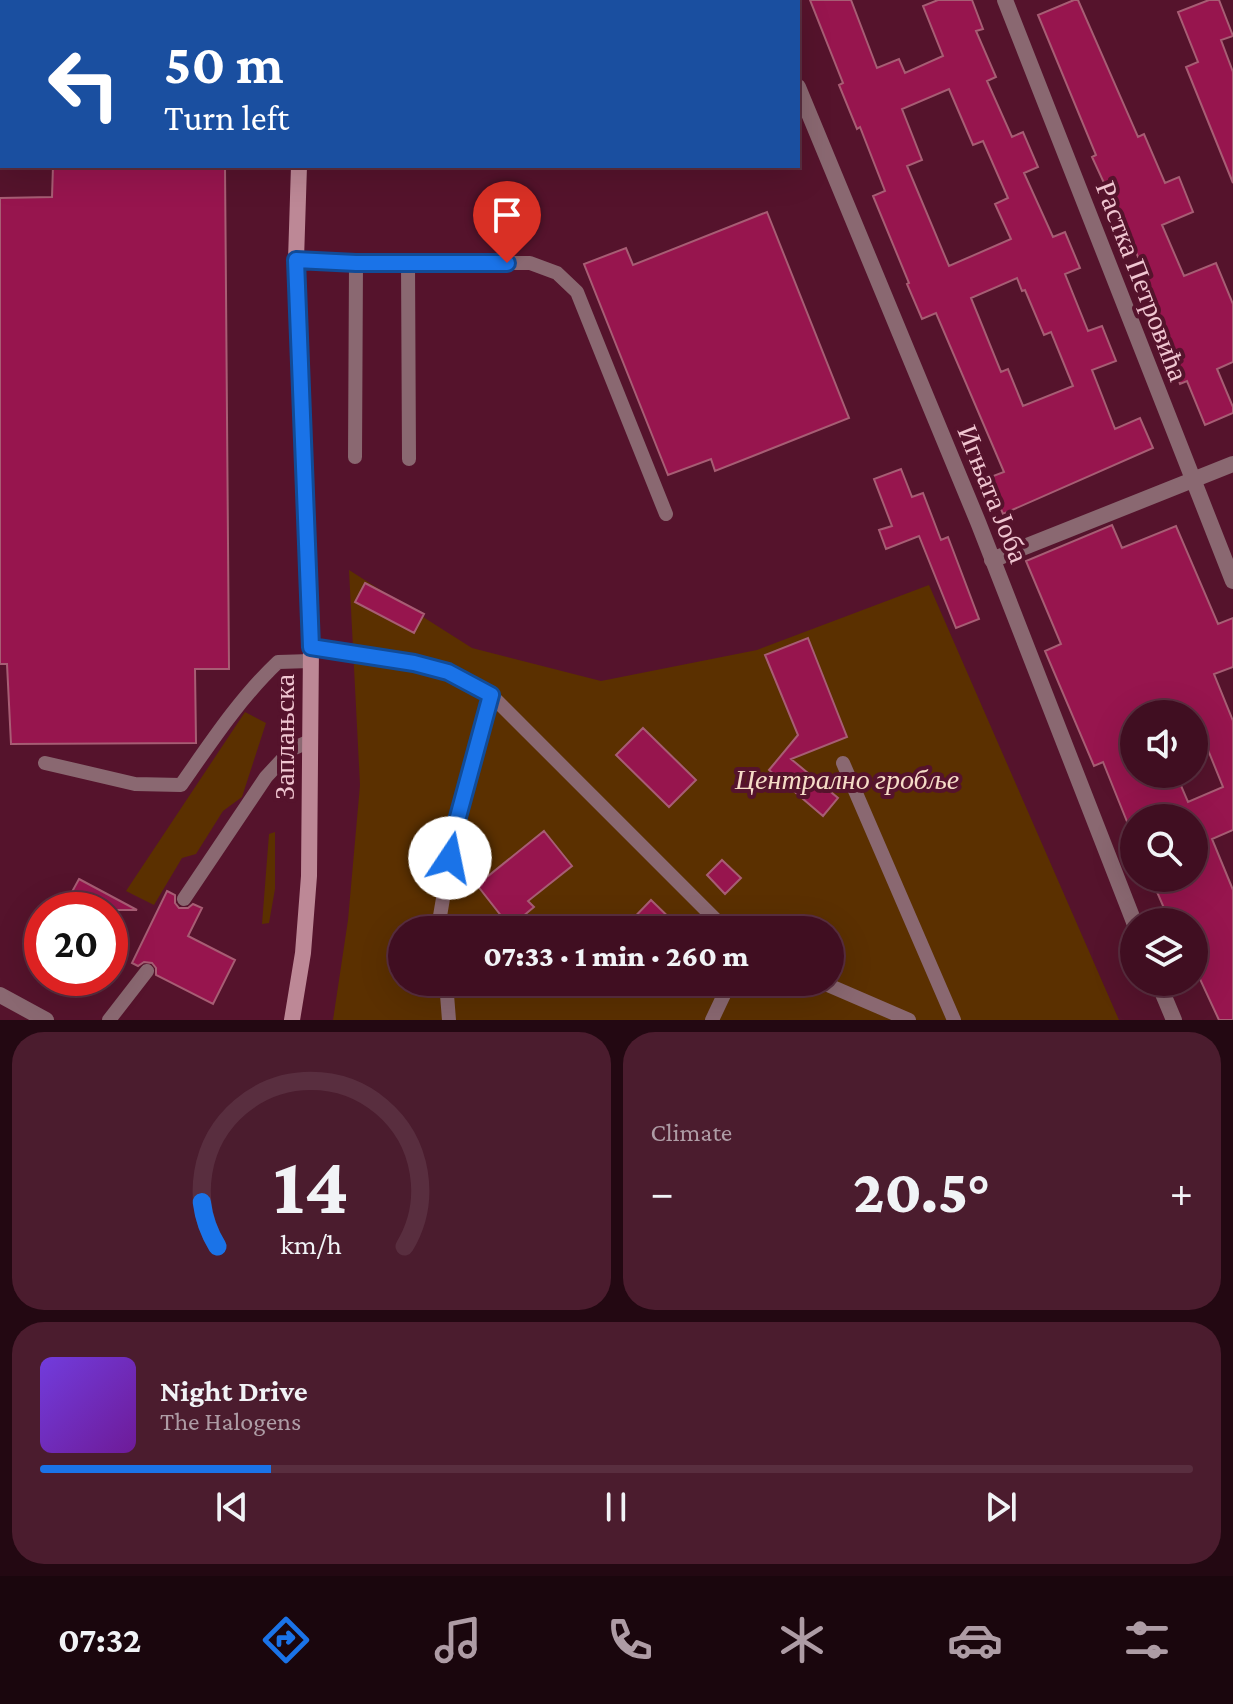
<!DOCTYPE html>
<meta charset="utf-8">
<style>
body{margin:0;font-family:"Crimson Pro",serif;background:#4b1c2e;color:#f1f3f6;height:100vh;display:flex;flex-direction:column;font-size:30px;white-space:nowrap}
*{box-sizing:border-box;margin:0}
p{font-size:26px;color:#ae9ca5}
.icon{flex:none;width:44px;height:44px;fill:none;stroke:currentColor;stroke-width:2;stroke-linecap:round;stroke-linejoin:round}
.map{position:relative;height:1020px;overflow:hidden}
.sheet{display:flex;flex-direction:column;gap:12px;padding:12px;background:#230812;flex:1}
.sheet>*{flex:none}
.top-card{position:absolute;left:0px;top:0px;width:800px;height:168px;box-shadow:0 8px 32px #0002,0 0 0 2px #592e3f;background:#1a4fa0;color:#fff;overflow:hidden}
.controls{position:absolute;left:1120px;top:700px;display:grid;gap:16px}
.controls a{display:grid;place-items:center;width:88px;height:88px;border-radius:50%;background:#400e21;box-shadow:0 8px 32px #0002,0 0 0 2px #592e3f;font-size:40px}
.speed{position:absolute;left:24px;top:892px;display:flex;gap:16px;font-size:40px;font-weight:700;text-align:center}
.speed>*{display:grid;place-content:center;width:104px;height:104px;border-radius:50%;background:#400e21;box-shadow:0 8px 32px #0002,0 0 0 2px #592e3f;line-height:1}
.speed .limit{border:12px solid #d22;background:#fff;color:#111}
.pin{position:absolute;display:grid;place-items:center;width:68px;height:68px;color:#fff;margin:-82px -34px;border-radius:50% 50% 50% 0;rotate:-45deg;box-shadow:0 0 8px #0007}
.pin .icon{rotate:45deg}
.me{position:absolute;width:88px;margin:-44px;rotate:11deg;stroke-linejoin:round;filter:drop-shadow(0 0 6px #0008)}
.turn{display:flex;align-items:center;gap:28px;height:168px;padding:0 32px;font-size:36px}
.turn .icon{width:104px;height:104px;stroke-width:2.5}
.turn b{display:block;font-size:56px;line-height:68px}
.big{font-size:60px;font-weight:800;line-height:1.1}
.sheet .tile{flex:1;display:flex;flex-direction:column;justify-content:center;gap:12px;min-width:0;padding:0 28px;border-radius:32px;background:#4b1c2e}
.sheet .dial{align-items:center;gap:0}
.dial svg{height:208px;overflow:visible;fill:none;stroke:#592e3f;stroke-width:7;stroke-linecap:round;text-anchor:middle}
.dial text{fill:#f1f3f6;stroke:none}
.song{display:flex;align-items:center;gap:24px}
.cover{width:96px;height:96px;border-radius:12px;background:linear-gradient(135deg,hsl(260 70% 55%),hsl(280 70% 35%))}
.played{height:8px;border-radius:4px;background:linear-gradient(90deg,#1a73e8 20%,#592e3f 20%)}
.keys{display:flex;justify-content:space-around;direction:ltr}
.heat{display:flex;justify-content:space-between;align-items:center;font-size:44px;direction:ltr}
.sheet .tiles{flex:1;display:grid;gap:12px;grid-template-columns:1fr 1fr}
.tile:last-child{grid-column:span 2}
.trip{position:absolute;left:388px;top:916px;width:456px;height:80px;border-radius:40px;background:#400e21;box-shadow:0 8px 32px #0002,0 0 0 2px #592e3f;font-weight:800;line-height:80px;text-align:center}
.menu{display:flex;height:128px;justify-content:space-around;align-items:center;background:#1a060d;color:#ae9ca5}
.menu .icon{width:56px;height:56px}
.menu .on{color:#1a73e8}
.menu b{font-size:36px;color:#f1f3f6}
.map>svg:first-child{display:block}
</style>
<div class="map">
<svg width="1233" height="1020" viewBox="0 0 1233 1020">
<rect width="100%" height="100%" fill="#55132c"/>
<path fill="#5b3000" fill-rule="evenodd" d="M 349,570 L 472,648 L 601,681 L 757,650 L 929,585 L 1119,1020 L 333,1020 L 348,920 L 360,785 ZM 402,930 L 830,930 L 830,982 L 402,982 Z
M 245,712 L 266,723 L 242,797 L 223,811 L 196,854 L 182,858 L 154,905 L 126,891 Z
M 275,832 L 275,889 L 269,923 L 262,924 L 269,834 Z"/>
<path fill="#97154e" stroke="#a75d74" stroke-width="2" fill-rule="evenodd" d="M 810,0 L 851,0 L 877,68 L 899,59 L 905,73 L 943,56 L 923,6 L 938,0 L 972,0 L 983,29 L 976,31 L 996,77 L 987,81 L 1012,137 L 1023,132 L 1038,167 L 1024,173 L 1053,237 L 1065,232 L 1080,268 L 1065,274 L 1088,331 L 1102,326 L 1116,361 L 1092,370 L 1115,429 L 1140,418 L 1153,448 L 1003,514 L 988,478 L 1004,472 L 936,313 L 922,319 L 907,284 L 909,283 L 873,196 L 885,191 L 860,127 L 857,129 L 839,85 L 843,83 ZM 949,89 L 973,145 L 983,141 L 1008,198 L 995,204 L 1011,239 L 949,266 L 907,166 L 922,160 L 902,109 ZM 1017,278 L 1022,291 L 1025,290 L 1044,335 L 1051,332 L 1073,386 L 1023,406 L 1008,369 L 1001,372 L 971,298 Z
M 1074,0 L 1078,0 L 1138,137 L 1144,134 L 1165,183 L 1179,177 L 1193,212 L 1162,225 L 1184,276 L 1216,263 L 1233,304 L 1233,362 L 1217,369 L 1233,407 L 1233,413 L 1205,425 L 1187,381 L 1180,384 L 1146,291 L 1149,290 L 1140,261 L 1092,157 L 1096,155 L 1038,15 Z
M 1209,0 L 1219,0 L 1233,36 L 1221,40 L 1233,72 L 1233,183 L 1186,67 L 1198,62 L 1178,12 Z
M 53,166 L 225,166 L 229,669 L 195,669 L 196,743 L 11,744 L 7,664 L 0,664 L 0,198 L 52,197 Z
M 767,212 L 849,418 L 715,471 L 711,459 L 668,475 L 584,264 L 626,248 L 633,265 Z
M 901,469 L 912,497 L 923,493 L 941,540 L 948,537 L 979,619 L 956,628 L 919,536 L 886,549 L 879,530 L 892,526 L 874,479 Z
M 1112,525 L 1122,548 L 1176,526 L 1218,624 L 1233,618 L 1233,667 L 1214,674 L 1233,721 L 1233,830 L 1212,839 L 1233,890 L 1233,1020 L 1219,1020 L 1200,979 L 1194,982 L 1194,922 L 1170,922 L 1154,885 L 1170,878 L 1194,878 L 1194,818 L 1134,818 L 1134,839 L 1103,762 L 1094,766 L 1045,651 L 1061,644 L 1026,561 ZM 1134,714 L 1194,714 L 1194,743 L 1204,740 L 1223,787 L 1188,802 L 1176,774 L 1134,774 Z
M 365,583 L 424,614 L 414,633 L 355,602 Z
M 808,638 L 847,737 L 791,759 L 838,798 L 823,816 L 769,770 L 798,735 L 765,655 Z
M 643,728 L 696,780 L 669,807 L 616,755 Z
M 544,831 L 572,866 L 528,901 L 534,907 L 510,927 L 477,885 Z
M 722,860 L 741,878 L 725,894 L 707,875 Z
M 79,879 L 137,910 L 62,910 Z
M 167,891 L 175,895 L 175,903 L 179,908 L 188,908 L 193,904 L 202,908 L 188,936 L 235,960 L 213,1004 L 156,975 L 156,968 L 152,963 L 144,962 L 138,966 L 132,963 Z
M 651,900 L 682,930 L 622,930 Z"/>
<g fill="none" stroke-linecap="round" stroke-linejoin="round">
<path stroke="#8a6871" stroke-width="14" d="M 296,260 L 356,263 L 530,263 L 557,273 L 577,292 L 666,514
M 408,263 L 409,459
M 355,457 L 356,263
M 311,647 L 414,663 L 448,672 L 491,695 L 726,930
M 45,763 L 135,784 L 181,785 C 211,742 240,698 278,662 L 311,661
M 843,763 L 954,1020
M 184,899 L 266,777 L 292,749 L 310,741
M 441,930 L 440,916 L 455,828 L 491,695
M 446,982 L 449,1020
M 821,982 L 909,1020
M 109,1020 L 147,971
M 712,1020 L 730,982"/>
<path stroke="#8a6871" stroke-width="16" d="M 1005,0 L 1233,581
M 764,2 L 769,0
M 798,87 L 978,522 L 1134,922
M 992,560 L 1233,464
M 1158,982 L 1174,1020"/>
<path stroke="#8a6871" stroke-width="16" d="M 0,995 L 46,1020"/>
<path stroke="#bd8896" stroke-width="16" d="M 307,2 L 307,0
M 292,1020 L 303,953 L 309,876 L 311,647 L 296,260 L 299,166"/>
</g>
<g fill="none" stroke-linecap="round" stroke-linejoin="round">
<g stroke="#114b97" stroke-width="20">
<path id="route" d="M 450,858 L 455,828 L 491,695 L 448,672 L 414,663 L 311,647 L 296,260 L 356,263 L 507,263"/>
</g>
<use href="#route" stroke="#1a73e8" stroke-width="14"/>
</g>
<g text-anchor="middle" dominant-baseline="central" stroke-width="8" stroke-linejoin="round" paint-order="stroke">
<g font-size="28" fill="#f0c6d1" stroke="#55132c">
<text transform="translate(1142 281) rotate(69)">Растка Петровића</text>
<text transform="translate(993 494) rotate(68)">Игњата Јоба</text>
<text transform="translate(284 737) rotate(-90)">Заплањска</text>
</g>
<g font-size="28" font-style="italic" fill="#f5dcc7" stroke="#55132c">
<text x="847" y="779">Централно гробље</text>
</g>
</g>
</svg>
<div class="controls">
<a><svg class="icon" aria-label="sound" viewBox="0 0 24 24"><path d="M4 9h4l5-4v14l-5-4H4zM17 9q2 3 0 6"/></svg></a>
<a><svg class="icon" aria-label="search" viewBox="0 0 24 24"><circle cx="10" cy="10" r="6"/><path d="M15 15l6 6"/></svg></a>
<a><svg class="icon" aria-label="layers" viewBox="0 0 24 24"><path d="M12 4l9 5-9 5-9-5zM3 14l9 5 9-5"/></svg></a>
</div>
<div class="speed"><div class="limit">20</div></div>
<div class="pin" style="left:507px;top:263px;background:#d93025"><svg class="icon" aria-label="arrive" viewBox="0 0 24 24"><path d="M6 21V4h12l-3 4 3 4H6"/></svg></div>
<svg class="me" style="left:450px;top:858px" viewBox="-20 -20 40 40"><circle r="19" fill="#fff"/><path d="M0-13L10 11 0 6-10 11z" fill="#1a73e8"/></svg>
<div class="trip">07:33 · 1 min · 260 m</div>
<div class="top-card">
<div class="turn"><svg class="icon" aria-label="left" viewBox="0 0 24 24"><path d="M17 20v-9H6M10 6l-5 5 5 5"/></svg><div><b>50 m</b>Turn left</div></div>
</div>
</div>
<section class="sheet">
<div class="tiles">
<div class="tile dial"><svg viewBox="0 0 100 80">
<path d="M14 69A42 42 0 1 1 86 69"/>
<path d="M14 69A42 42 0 0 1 8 52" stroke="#1a73e8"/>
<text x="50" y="56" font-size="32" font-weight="700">14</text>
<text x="50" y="72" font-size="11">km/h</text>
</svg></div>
<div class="tile"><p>Climate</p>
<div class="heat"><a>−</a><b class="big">20.5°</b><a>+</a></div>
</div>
<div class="tile">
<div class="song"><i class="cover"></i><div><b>Night Drive</b><p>The Halogens</p></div></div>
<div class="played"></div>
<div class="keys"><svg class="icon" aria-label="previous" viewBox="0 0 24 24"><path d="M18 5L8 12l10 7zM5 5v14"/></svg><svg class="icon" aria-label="pause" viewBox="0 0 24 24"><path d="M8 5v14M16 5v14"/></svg><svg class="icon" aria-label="next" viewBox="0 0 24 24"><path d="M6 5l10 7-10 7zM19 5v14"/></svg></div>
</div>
</div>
</section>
<nav class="menu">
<b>07:32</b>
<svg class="icon on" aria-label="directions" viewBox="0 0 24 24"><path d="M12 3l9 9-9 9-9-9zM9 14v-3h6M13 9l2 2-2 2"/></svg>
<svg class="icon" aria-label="music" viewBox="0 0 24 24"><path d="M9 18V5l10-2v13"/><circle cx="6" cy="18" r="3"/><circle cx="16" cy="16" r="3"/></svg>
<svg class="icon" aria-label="phone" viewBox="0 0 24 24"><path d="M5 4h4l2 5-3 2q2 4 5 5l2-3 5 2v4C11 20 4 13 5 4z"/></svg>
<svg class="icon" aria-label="climate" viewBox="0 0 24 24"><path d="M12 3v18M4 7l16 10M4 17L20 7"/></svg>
<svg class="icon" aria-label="car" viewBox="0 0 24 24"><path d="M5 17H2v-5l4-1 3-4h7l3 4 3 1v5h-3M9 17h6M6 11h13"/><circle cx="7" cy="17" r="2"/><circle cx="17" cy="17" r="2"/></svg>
<svg class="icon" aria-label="filters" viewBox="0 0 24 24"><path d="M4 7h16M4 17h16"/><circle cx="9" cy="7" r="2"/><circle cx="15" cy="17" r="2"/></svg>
</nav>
